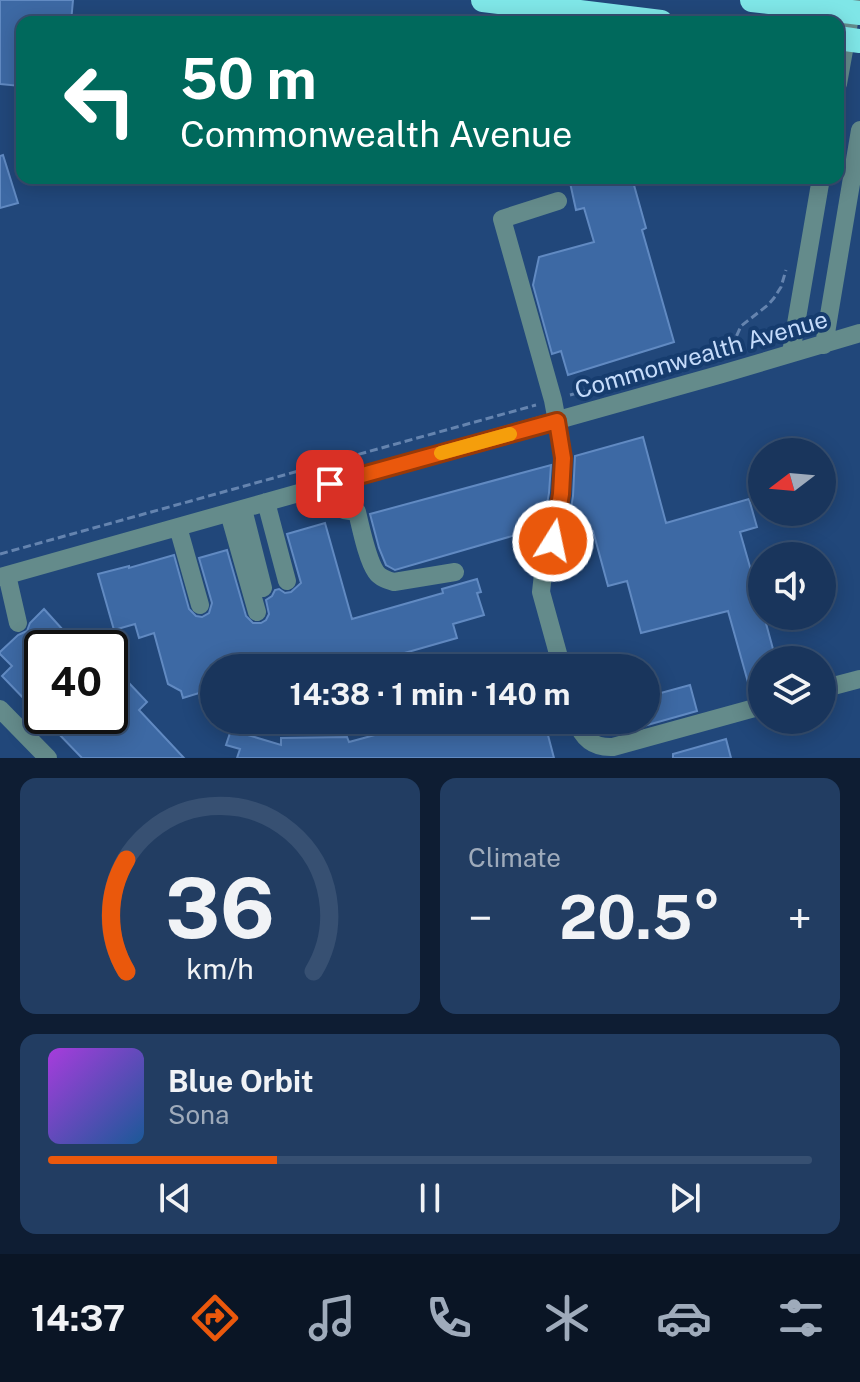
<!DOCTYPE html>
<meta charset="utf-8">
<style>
body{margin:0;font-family:"Public Sans",sans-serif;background:#223d62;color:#f1f3f6;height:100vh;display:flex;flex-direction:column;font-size:30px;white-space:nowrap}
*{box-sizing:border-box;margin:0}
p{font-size:26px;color:#9fabbb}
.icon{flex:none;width:44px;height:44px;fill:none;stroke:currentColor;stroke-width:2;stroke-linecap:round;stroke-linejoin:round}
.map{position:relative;height:758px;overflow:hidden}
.drawer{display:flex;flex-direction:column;gap:20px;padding:20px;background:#0e1d33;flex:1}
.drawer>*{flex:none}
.hud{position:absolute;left:16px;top:16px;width:828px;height:168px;border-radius:16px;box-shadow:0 4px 20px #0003,0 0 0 2px #375072;background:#00695c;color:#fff;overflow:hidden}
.needle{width:52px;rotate:254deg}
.buttons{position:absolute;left:748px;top:438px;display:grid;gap:16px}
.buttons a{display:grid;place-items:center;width:88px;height:88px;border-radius:50%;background:#19355c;box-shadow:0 4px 20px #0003,0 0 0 2px #375072;font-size:40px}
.speed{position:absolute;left:24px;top:630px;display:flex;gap:16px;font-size:40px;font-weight:700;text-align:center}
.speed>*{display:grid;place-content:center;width:104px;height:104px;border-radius:50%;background:#19355c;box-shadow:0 4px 20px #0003,0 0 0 2px #375072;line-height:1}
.speed .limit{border:4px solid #111;border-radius:12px;background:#fff;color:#111}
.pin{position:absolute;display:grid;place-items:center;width:68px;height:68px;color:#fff;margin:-34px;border-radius:16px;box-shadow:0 4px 12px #0006}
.me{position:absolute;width:88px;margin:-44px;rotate:10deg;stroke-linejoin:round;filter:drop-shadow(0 0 6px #0008)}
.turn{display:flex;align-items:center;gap:28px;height:168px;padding:0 32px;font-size:36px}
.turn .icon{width:104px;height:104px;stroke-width:2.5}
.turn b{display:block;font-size:56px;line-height:68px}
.big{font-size:60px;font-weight:700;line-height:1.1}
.drawer .card{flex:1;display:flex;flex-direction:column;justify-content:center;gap:12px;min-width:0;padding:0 28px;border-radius:16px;background:#223d62}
.drawer .dial{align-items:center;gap:0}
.dial svg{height:208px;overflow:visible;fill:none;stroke:#375072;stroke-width:7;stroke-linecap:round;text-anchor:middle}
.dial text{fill:#f1f3f6;stroke:none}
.song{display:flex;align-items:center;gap:24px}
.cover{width:96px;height:96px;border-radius:12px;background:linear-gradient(135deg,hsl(280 70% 55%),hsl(210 70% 35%))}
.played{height:8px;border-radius:4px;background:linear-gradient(90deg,#ea580c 30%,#375072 30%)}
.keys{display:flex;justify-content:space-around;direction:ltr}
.heat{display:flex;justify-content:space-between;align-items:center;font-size:44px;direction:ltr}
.drawer .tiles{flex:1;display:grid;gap:20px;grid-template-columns:1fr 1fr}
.card:last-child{grid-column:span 2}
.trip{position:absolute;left:200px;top:654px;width:460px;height:80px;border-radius:40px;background:#19355c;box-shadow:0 4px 20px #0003,0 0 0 2px #375072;font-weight:700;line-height:80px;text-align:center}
.tabs{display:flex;height:128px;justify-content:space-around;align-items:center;background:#0a1525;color:#9fabbb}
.tabs .icon{width:56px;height:56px}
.tabs .active{color:#ea580c}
.tabs b{font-size:36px;color:#f1f3f6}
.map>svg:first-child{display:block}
</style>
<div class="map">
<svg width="860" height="758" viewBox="0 0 860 758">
<rect width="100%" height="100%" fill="#21477a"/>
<path fill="#3d69a4" stroke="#618ac2" stroke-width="2" d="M 0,0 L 73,0 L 71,22 L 22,22 L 22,84 L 20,83 L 20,86 L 0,84 Z
M 3,155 L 18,203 L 0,208 L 0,156 Z
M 569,178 L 632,178 L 646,228 L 642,230 L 674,342 L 568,375 L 561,351 L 552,354 L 533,285 L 539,257 L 594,242 L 584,208 L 576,210 Z
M 643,437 L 666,523 L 749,499 L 757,527 L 740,532 L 762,609 L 762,616 L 764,616 L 776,660 L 762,660 L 762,690 L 751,693 L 728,611 L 641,633 L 627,581 L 608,586 L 593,531 L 566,539 L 573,496 L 575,456 Z
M 551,465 L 549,493 L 543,527 L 395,570 L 386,565 L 379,548 L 370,514 Z
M 325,523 L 352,619 L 443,593 L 442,589 L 477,579 L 481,592 L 477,593 L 484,615 L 453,624 L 457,638 L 352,668 L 350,660 L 322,668 L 214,668 L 214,704 L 200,700 L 199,693 L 183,698 L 181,691 L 168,684 L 154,633 L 139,638 L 135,624 L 114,630 L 98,574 L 129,566 L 129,568 L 174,555 L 189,609 L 196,616 L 202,617 L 209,613 L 212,603 L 199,558 L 227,550 L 246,616 L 253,623 L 261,623 L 266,620 L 269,614 L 266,600 L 272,596 L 275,590 L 279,589 L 285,593 L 291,592 L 301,583 L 287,534 Z
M 44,609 L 73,641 L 66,648 L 42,648 L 42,693 L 30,705 L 2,676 L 12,666 L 0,654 L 0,652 L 18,635 L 27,631 L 30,623 Z
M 110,663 L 147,702 L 139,710 L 184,758 L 82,758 L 54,729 L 68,716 L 110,716 Z
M 690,685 L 697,711 L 619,733 L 615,720 L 646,720 L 646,697 Z
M 430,720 L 544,720 L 554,758 L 237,758 L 240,749 L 226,745 L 231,730 L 281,745 L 281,738 L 347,737 L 349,742 Z
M 726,739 L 731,758 L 673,758 L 673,754 Z"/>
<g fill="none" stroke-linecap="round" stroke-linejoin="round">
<path stroke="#6584af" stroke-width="3" stroke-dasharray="8 4" stroke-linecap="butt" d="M 570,395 L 698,360 L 733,344 L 741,326 L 768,305 L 774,298 L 781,287 L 786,270
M 0,554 L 536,405"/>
<path stroke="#648b8b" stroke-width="18" d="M 838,84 L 853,0
M 558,201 L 502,219 L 553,400 L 561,443 L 563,458 L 561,494 L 553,541 L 543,574 L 541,592 L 562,668
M 824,345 L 860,130
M 791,353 L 821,178
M 330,484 L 337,506 L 344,510 L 357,512 C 361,528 367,559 376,572 C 380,578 387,580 394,582 L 455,572
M 266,502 L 287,581
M 243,509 L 263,588
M 229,513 L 257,612
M 178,527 L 200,605
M 7,575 L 18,623
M 0,577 L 722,374 L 860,333
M 822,689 L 860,679
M 0,709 L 48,758
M 576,720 C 582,738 592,748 613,747 L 762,706"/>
<path stroke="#7fe6e7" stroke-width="24" d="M 483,0 L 661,22
M 838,38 L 860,41"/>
<path stroke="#7fe6e7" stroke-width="24" d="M 752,0 L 860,13"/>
</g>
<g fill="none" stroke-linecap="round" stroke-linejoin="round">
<g stroke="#983908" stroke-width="20">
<path id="route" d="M 330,484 L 557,421 L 563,458 L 561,494 L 553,541"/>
</g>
<use href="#route" stroke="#ea580c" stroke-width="14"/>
<path stroke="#f59e0b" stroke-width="14" d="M 441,453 L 510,434"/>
</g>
<g text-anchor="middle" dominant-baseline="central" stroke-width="8" stroke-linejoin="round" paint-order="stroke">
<g font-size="24" fill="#c5dbfa" stroke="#163c6e">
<text transform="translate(701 354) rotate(-16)">Commonwealth Avenue</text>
</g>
</g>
</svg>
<div class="buttons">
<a><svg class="needle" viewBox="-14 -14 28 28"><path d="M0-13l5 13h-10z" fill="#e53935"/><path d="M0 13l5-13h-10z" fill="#9fabbb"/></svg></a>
<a><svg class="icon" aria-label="sound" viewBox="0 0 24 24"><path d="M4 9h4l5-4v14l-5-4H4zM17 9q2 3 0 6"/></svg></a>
<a><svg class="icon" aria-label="layers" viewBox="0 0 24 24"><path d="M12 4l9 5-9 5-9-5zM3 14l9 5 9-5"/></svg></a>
</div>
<div class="speed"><div class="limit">40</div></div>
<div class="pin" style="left:330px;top:484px;background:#d93025"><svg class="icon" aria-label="arrive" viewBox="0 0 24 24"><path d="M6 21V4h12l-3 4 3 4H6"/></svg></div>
<svg class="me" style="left:553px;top:541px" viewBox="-20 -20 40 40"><circle r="17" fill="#ea580c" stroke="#fff" stroke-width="3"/><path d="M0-11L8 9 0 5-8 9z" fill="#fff"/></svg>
<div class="trip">14:38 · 1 min · 140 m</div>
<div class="hud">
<div class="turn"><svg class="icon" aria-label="left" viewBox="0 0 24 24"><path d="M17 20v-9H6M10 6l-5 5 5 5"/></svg><div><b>50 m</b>Commonwealth Avenue</div></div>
</div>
</div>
<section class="drawer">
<div class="tiles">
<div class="card dial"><svg viewBox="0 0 100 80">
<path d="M14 69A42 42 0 1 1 86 69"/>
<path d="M14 69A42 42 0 0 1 14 26" stroke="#ea580c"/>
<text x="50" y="56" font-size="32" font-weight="700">36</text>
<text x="50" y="72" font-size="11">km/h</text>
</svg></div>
<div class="card"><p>Climate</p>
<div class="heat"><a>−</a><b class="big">20.5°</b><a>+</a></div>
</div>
<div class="card">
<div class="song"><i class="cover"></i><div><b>Blue Orbit</b><p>Sona</p></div></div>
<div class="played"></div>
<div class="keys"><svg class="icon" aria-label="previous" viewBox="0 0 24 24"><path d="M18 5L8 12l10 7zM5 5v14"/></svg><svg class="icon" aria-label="pause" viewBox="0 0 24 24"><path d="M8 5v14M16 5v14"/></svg><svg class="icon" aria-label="next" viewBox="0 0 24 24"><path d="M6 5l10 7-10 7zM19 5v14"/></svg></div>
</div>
</div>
</section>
<nav class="tabs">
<b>14:37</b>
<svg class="icon active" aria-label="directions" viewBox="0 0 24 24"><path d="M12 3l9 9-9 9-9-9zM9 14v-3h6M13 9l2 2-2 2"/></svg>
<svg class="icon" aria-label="music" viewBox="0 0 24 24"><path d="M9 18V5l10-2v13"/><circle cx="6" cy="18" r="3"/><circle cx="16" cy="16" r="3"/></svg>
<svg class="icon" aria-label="phone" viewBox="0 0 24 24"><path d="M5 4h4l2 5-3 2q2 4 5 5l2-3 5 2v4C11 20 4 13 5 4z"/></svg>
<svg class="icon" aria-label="climate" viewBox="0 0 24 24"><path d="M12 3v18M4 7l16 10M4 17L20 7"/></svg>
<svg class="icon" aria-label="car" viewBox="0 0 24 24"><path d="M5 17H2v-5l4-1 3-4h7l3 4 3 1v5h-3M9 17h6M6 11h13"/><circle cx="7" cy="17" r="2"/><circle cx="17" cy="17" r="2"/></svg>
<svg class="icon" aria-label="filters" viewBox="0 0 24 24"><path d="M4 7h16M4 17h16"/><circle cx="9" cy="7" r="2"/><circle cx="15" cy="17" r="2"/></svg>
</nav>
